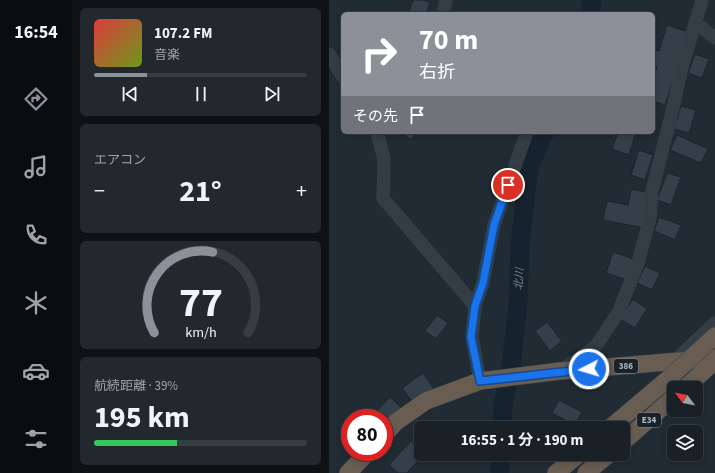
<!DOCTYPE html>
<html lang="ja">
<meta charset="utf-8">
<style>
body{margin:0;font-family:"Source Sans 3","Noto Sans JP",sans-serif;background:#22282e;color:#f1f3f6;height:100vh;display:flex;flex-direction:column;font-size:15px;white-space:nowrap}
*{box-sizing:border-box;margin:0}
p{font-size:13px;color:#9fa3a7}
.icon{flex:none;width:22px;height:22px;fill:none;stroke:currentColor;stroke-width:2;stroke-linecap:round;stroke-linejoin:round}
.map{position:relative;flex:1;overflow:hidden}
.drawer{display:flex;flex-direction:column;gap:8px;padding:8px;background:#0e1215;width:257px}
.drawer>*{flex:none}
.banner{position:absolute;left:12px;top:12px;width:314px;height:122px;border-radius:6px;box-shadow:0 2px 6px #0003,0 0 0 1px #373e43;background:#8c9099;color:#fff;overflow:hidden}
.needle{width:26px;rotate:302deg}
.fabs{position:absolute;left:338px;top:381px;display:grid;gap:8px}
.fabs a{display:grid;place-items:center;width:36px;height:36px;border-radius:6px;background:#192026;box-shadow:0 2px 6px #0003,0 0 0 1px #373e43;font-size:20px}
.speed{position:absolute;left:12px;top:409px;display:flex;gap:8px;font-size:20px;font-weight:700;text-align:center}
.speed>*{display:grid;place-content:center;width:52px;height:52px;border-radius:50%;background:#192026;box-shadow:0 2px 6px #0003,0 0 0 1px #373e43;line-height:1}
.speed .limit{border:6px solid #d22;background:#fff;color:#111}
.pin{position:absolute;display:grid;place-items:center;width:34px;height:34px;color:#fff;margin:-17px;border:2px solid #fff;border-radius:50%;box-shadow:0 1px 4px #0007}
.me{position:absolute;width:44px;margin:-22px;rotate:265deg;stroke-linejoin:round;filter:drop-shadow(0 0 3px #0008)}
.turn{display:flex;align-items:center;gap:14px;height:84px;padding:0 12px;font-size:18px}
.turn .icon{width:52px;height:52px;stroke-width:2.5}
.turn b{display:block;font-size:28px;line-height:34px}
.then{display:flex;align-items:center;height:38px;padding:0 12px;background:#0003;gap:8px;font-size:15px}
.big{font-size:30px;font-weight:700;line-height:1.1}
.drawer .card{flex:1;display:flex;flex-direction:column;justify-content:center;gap:6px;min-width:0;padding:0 14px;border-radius:6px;background:#22282e}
.drawer .dial{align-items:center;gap:0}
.dial svg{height:104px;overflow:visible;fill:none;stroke:#373e43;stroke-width:7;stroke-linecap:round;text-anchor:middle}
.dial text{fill:#f1f3f6;stroke:none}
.song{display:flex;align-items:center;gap:12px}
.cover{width:48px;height:48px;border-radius:6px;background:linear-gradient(135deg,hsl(0 70% 55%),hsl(80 70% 35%))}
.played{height:4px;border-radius:2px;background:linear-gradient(90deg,#8c9099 25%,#373e43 25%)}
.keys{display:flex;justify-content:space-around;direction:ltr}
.heat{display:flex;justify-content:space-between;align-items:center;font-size:22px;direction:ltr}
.charge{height:6px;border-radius:3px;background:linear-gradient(90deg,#34c759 39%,#373e43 0)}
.trip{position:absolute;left:85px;top:421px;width:216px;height:40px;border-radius:6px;background:#192026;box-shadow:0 2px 6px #0003,0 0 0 1px #373e43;font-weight:700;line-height:40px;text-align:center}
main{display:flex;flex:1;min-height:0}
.menu{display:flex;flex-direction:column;width:72px;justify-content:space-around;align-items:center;background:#0a0d0f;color:#9fa3a7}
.menu .icon{width:28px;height:28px}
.menu .active{color:#8c9099}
.menu b{font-size:18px;color:#f1f3f6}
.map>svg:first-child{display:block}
</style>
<main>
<nav class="menu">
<b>16:54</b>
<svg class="icon active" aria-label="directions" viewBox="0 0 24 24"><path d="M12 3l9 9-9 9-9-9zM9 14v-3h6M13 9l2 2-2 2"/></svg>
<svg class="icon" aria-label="music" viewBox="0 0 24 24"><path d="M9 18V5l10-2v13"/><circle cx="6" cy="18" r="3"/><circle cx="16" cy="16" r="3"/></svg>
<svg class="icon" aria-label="phone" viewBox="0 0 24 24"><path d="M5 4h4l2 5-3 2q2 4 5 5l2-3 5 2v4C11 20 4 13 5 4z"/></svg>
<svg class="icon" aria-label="climate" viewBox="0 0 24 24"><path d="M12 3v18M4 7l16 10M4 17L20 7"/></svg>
<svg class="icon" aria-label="car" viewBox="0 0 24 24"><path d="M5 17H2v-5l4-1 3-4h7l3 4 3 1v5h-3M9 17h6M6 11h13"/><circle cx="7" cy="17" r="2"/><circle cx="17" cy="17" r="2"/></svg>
<svg class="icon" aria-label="filters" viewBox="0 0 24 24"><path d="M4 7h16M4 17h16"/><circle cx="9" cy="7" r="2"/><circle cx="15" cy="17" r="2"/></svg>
</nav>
<section class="drawer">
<div class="card">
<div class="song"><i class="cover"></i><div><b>107.2 FM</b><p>音楽</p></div></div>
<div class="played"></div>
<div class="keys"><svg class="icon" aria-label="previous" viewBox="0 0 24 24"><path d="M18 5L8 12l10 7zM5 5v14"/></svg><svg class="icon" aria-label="pause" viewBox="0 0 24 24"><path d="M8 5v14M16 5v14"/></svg><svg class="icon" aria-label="next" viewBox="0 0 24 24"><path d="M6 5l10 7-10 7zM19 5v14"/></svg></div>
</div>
<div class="card"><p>エアコン</p>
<div class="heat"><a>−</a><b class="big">21°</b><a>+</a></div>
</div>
<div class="card dial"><svg viewBox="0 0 100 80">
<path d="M14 69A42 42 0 1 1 86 69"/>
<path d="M14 69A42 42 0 0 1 59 7" stroke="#8c9099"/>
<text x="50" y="56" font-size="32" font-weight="700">77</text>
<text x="50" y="72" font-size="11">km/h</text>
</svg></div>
<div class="card"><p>航続距離 · 39%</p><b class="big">195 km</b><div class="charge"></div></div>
</section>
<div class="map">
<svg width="386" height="473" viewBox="0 0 386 473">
<rect width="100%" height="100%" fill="#212b33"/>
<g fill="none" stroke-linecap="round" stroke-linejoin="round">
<path stroke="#16232e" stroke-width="19" d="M 261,14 L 263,0
M 173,428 L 174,404 L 182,369 L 189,302 L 191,246 L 198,181 L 201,166 L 208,148 L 216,132
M 171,473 L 172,454"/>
</g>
<path fill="#343f49" stroke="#1c232a" d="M 84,0 L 95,0 L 101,2 L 97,14 L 79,14 Z
M 338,25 L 360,32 L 336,105 L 324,101 L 324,80 L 328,67 L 324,65 L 324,50 L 330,51 Z
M 366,54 L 380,59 L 373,78 L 359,73 Z
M 352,106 L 367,110 L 360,133 L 345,129 Z
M 72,132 L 88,132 L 82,140 Z
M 289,132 L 307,132 L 300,155 L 283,149 Z
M 348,135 L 379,149 L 372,163 L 341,150 Z
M 310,150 L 324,155 L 316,180 L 302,175 Z
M 338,173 L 352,177 L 342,205 L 328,200 Z
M 302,189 L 321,193 L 315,228 L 274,220 L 278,201 L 299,205 Z
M 330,217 L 352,225 L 346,240 L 325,231 Z
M 284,252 L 305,259 L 298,280 L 277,273 Z
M 316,266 L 331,273 L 323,290 L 308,283 Z
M 304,299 L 318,309 L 306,328 L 291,319 Z
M 108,315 L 119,323 L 107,339 L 96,331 Z
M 218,322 L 233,341 L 221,351 L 206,331 Z
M 94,373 L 105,389 L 84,403 L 73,388 Z
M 61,397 L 75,410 L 59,426 L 55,422 L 55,418 L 51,418 L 46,413 Z
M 230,400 L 253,412 L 246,425 L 223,413 Z
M 82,441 L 92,450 L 92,454 L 95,454 L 78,473 L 69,473 L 60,465 Z"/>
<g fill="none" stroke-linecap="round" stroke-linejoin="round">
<g stroke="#3e454d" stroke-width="13">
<path id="minor" d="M 114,14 L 117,0
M 367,23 L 386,38
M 0,54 L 14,77
M 48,132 L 55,159 L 54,199 L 59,204 L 146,306
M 344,362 L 386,323
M 233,370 L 267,346 L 290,311 L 309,263 L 321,218 L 323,191 L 344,108 L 352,71 L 373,0
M 151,381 L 143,337 L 146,306 L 154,283 L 165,225 L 198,132"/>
</g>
<g stroke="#3f474e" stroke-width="18">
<path id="highway" d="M 356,388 L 386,361
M 55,435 L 67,422 L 97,401 L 151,381 L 231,371 L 386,358
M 294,442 L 345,397
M 19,473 L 39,452
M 227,473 L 250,454
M 257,473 L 280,454"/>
</g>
<use href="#minor" stroke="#343c44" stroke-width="12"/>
<use href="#highway" stroke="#695d52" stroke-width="17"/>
<g stroke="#3f474e" stroke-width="18" stroke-linecap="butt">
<path id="highway-bridge" d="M 281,428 L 340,378 L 386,336"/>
</g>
<use href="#highway-bridge" stroke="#695d52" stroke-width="17"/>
</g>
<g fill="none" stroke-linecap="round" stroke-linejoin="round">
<g stroke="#114b97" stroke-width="10">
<path id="route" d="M 179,185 L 165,225 L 154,283 L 146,306 L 142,337 L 151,381 L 260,369"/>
</g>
<use href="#route" stroke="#1a73e8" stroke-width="7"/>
</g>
<g text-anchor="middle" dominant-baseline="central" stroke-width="4" stroke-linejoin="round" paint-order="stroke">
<g fill="#1a2128" stroke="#828b93" stroke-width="1">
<rect x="285" y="359" width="24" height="14" rx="3"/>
<rect x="308" y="413" width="24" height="14" rx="3"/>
</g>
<g font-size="9" font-weight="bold" fill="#aeb8c1">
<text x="297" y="366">386</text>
<text x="320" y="420">E34</text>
</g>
<g font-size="11" font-style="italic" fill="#6b869c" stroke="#1a2128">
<text transform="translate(190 279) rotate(-86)">北川</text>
</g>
</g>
</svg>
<div class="fabs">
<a><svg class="needle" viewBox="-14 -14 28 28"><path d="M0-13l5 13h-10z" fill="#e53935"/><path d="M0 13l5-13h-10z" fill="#9fa3a7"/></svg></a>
<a><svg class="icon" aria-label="layers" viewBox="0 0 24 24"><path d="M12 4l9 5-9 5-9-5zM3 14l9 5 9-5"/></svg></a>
</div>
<div class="speed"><div class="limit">80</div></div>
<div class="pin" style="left:179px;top:185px;background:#d93025"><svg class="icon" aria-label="arrive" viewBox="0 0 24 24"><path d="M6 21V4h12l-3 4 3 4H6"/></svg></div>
<svg class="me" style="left:260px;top:369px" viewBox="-20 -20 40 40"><circle r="17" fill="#1a73e8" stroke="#fff" stroke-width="3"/><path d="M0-11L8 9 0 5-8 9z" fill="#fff"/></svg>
<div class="trip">16:55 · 1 分 · 190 m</div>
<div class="banner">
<div class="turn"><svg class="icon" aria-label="right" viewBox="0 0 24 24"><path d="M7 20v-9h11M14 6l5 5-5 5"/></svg><div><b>70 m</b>右折</div></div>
<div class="then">その先<svg class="icon" aria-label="arrive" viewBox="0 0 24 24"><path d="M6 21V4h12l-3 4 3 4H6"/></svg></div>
</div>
</div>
</main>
